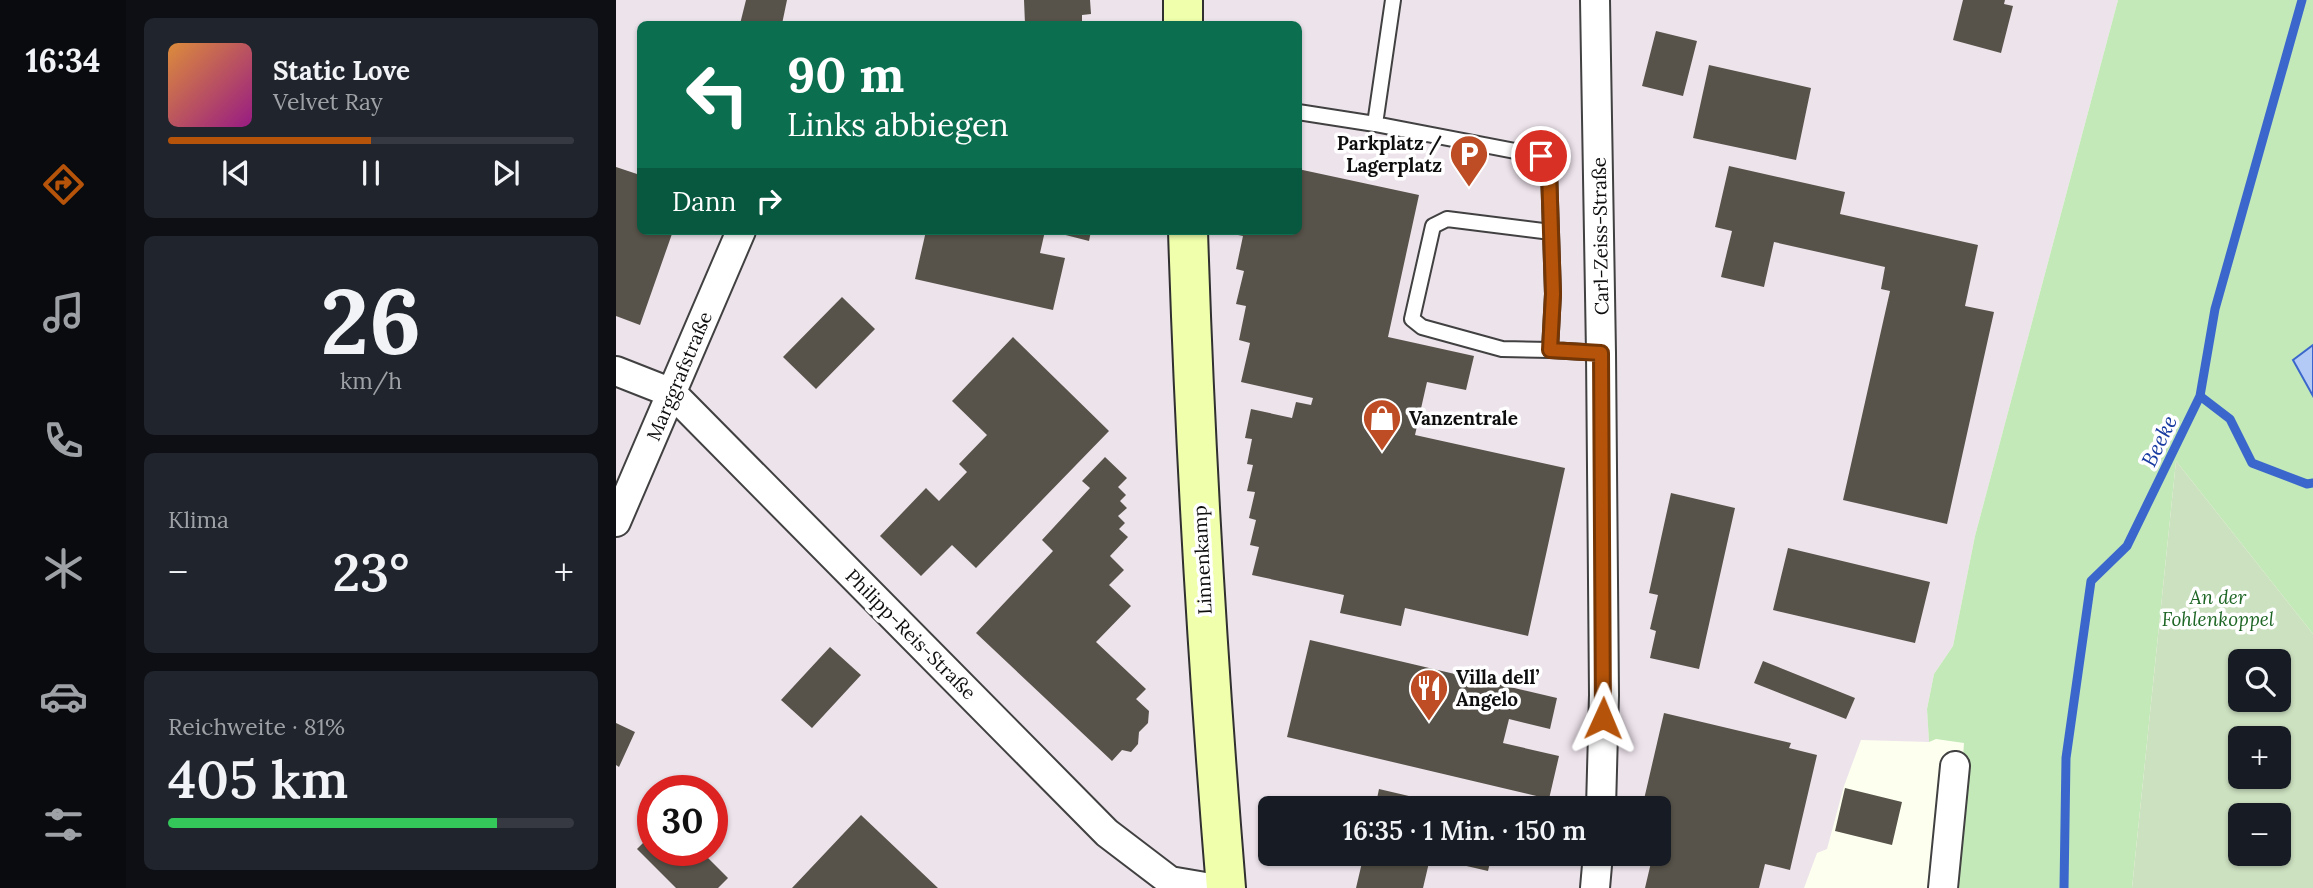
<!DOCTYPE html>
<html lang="de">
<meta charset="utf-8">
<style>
body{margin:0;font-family:Lora,serif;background:#20242c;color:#f1f3f6;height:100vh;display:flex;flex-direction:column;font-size:26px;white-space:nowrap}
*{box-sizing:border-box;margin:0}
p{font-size:23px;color:#9ea1a6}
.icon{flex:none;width:38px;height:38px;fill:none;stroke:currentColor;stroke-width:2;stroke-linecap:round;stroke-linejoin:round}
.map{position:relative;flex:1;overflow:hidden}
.panel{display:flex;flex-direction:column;gap:18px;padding:18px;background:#0d0f14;width:490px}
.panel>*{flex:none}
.top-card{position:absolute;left:21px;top:21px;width:665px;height:214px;border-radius:10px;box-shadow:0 2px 5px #0004;background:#0b6e4f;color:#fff;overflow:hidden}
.controls{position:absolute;left:1612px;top:649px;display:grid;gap:14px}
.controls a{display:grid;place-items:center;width:63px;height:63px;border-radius:10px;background:#171b24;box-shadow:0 2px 5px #0004;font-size:35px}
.speed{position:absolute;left:21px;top:775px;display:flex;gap:14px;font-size:35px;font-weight:700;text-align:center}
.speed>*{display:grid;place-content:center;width:91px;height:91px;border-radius:50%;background:#171b24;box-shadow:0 2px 5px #0004;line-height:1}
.speed .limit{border:10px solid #d22;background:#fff;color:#111}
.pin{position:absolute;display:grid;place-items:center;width:60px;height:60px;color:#fff;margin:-30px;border:4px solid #fff;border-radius:50%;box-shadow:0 2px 7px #0007}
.me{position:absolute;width:77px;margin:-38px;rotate:1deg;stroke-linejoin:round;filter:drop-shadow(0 0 5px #0008)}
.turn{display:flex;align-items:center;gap:24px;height:147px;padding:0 35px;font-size:32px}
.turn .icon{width:91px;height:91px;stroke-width:2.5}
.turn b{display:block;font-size:49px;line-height:60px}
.then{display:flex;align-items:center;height:66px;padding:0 35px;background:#0003;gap:14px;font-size:26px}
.big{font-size:52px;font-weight:600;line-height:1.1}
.panel .widget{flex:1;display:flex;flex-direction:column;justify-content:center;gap:10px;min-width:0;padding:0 24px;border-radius:10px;background:#20242c}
.panel .dial{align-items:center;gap:0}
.dial b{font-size:91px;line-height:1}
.song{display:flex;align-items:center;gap:21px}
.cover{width:84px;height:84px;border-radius:10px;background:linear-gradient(135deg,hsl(30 70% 55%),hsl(310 70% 35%))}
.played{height:7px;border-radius:4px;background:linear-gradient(90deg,#b45309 50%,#363941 50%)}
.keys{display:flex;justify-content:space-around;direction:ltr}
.heat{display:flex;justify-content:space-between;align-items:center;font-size:38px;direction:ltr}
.charge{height:10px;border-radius:5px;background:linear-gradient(90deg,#34c759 81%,#363941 0)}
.trip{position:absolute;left:642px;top:796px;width:413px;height:70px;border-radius:10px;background:#171b24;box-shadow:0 2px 5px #0004;font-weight:600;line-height:70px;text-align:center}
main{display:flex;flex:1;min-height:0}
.menu{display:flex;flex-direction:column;width:126px;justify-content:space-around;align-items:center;background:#090b0e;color:#9ea1a6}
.menu .icon{width:49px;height:49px}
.menu .on{color:#b45309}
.menu b{font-size:32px;color:#f1f3f6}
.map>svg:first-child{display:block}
</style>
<main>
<nav class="menu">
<b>16:34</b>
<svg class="icon on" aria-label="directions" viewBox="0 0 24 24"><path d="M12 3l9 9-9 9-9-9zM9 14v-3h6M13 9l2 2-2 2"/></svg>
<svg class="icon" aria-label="music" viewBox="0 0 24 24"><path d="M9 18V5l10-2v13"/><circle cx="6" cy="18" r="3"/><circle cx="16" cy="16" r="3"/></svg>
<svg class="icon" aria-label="phone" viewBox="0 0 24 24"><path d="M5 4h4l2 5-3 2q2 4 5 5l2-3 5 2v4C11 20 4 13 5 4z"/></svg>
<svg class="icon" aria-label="climate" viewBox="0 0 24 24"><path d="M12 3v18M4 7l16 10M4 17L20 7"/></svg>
<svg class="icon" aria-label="car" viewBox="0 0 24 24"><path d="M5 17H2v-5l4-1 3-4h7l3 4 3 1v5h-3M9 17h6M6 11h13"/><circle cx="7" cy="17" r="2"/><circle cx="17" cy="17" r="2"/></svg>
<svg class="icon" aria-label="filters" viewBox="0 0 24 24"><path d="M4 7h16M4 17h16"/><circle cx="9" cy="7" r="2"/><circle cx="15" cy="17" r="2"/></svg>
</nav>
<section class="panel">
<div class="widget">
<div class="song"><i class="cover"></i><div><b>Static Love</b><p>Velvet Ray</p></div></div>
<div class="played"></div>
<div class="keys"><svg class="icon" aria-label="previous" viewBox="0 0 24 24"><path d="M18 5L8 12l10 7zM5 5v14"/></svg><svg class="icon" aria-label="pause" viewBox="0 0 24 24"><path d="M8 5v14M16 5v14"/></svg><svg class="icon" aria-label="next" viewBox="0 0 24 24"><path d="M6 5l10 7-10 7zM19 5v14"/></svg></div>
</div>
<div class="widget dial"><b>26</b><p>km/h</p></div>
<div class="widget"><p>Klima</p>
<div class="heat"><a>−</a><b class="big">23°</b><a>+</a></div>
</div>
<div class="widget"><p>Reichweite · 81%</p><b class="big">405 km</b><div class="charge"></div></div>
</section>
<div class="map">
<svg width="1697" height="888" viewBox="0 0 1697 888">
<rect width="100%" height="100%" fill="#fdffef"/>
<path fill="#ede3eb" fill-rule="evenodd" d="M 0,0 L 1502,0 L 1359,536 L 1337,646 L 1318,674 L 1311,709 L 1313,742 L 1245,740 L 1228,786 L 1211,849 L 1201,853 L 1188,888 L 0,888 ZM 24,24 L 682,24 L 682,231 L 24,231 ZM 37,791 L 96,791 L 96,850 L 37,850 ZM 654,808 L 1043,808 L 1043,854 L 654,854 Z"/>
<path fill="#c3e9b9" d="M 1502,0 L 1697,0 L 1697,345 L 1677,360 L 1697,396 L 1697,634 L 1560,461 L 1516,888 L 1338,888 L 1348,743 L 1320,739 L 1313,742 L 1311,709 L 1318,674 L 1337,646 L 1359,536 Z"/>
<path fill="#cce1c0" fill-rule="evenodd" d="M 1560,461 L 1697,634 L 1697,888 L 1516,888 ZM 1624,662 L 1662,662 L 1662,700 L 1624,700 ZM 1624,738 L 1662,738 L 1662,777 L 1624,777 ZM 1624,816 L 1662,816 L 1662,854 L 1624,854 Z"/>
<path fill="#b4caf6" stroke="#3b67cd" stroke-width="2" d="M 1697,345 L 1697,396 L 1677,360 Z"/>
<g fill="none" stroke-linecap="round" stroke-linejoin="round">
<path stroke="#3b67cd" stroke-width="9" d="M 1584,396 L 1614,419 L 1636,463 L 1691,484 L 1697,483
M 1448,888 L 1450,758 L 1475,581 L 1511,546 L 1584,396 L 1599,309 L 1686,0"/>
</g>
<path fill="#57534a" d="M 130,0 L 171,0 L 166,24 L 124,24 Z
M 408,0 L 474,0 L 475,14 L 466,15 L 466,24 L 409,24 Z
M 1347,0 L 1389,0 L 1388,4 L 1397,6 L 1385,53 L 1337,40 Z
M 1040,31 L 1081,41 L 1067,96 L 1026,86 Z
M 1093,65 L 1195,88 L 1180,160 L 1077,138 Z
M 1113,166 L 1229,192 L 1224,214 L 1362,245 L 1349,306 L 1378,312 L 1331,524 L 1227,500 L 1274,291 L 1265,289 L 1269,267 L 1158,242 L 1148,287 L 1105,277 L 1116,231 L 1099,227 Z
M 0,167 L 24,175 L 24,231 L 57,231 L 24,325 L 0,316 Z
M 682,169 L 803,195 L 772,337 L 858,356 L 850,390 L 811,382 L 799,435 L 949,468 L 912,636 L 789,608 L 785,626 L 724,613 L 728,595 L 636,575 L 643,547 L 634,545 L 640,520 L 633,518 L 639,492 L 631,491 L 637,465 L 631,464 L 636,439 L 629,438 L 635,409 L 676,418 L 680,402 L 695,405 L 697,398 L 625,382 L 634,343 L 623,340 L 630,306 L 620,304 L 628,271 L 620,269 L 627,236 L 617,234 L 618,231 L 682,231 Z
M 310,231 L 429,231 L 424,253 L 449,258 L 437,310 L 299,279 Z
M 434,231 L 475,231 L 473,241 Z
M 226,297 L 259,329 L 200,389 L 167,357 Z
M 397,337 L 493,431 L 360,568 L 336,545 L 305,576 L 264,536 L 310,488 L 323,501 L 351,472 L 343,464 L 371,435 L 336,401 Z
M 489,457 L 511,478 L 502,487 L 510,495 L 504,501 L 511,508 L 502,516 L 509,523 L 503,529 L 512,537 L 494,556 L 508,570 L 493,585 L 515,606 L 480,642 L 530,689 L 520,699 L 533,711 L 532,723 L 523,732 L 522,744 L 515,752 L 506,750 L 496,761 L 360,633 L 437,551 L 426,540 L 474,488 L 466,481 Z
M 1055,493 L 1119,508 L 1083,669 L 1034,658 L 1040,631 L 1034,629 L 1042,595 L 1033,593 Z
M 1172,548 L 1314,582 L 1299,643 L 1157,610 Z
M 694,640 L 941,698 L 934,729 L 893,719 L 887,743 L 943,756 L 933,799 L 671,737 Z
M 214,647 L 245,675 L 196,728 L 165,700 Z
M 1147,661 L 1239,698 L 1230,719 L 1138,683 Z
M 1048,713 L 1175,743 L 1173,748 L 1201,755 L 1174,870 L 1149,864 L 1143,888 L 1029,888 L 1037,854 L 1043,854 L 1043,808 L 1026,808 Z
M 0,723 L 19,732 L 3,767 L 0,765 Z
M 1229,788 L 1286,802 L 1276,845 L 1219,831 Z
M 763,789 L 827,804 L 826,808 L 759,808 Z
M 245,815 L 322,888 L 176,888 Z
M 37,833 L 37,850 L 84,850 L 112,878 L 102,888 L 60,888 L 21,849 Z
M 748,854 L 815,854 L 807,888 L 740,888 Z
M 831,854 L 876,854 L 872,871 L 829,861 Z"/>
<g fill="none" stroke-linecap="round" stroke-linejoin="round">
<g stroke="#414141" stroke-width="18">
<path id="lane" d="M 777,0 L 759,124 L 925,156 L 933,170 L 937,294 L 934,350 L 985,353
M 682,112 L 759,124
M 934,350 L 886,349 L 806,327 L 796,319 L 817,226 L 831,219 L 935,232"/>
</g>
<g stroke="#414141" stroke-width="32">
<path id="street" d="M 979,0 L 985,353 L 988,695 L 985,808
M 0,371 L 56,393 L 491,833 L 554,881 L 595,888
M 0,522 L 125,231
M 979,888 L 982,854
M 1327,888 L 1339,766"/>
</g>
<g stroke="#303030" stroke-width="42">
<path id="secondary" d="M 567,0 L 567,24
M 572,231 C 579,451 592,669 610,888"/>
</g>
<use href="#lane" stroke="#fff" stroke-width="14"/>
<use href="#street" stroke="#fff" stroke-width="28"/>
<use href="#secondary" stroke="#efffab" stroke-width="38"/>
</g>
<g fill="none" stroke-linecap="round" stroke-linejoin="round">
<g stroke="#753606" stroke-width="18">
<path id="route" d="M 925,156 L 933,170 L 937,294 L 934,350 L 985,353 L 987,718"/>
</g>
<use href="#route" stroke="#b45309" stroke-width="12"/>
</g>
<defs>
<g id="parking-pin" transform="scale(2.0125)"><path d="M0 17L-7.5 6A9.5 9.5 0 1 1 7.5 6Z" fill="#be4d26" stroke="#fff"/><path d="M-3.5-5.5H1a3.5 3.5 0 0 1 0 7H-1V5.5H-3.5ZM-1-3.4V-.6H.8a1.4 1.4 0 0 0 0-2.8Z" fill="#fff"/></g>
<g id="shop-pin" transform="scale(2.0125)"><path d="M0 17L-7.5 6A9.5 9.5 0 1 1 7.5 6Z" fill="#be4d26" stroke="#fff"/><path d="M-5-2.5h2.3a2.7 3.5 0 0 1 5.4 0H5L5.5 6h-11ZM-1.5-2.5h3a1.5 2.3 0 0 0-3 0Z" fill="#fff"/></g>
<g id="restaurant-pin" transform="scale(2.0125)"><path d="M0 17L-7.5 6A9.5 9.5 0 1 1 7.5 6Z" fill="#be4d26" stroke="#fff"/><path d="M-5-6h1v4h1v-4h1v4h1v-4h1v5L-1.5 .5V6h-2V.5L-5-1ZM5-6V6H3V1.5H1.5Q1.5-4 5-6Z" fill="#fff"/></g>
</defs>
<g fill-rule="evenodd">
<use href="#parking-pin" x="853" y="154"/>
<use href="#shop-pin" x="766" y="418"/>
<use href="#restaurant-pin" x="813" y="688"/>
</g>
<g text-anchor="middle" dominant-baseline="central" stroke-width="7" stroke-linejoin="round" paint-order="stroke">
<g font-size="19" font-weight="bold" fill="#0e0e0e" stroke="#fff" text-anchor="start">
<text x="826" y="143" text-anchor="end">Parkplatz /<tspan x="826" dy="22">Lagerplatz</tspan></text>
<text x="793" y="418">Vanzentrale</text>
<text x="840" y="677">Villa dell’<tspan x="840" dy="22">Angelo</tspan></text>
</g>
<g font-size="19" fill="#0e0e0e" stroke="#fff">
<text transform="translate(984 236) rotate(-91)">Carl-Zeiss-Straße</text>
<text transform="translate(63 376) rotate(-67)">Marggrafstraße</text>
<text transform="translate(586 560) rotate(-93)">Linnenkamp</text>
<text transform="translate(295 634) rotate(45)">Philipp-Reis-Straße</text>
</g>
<g font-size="19" font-style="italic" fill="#1e6625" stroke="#fff">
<text x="1602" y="597">An der<tspan x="1602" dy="22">Fohlenkoppel</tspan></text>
</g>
<g font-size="21" font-style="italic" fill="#173ba0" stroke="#fff">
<text transform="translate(1543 441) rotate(-64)">Beeke</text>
</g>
</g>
</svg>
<div class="controls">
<a><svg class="icon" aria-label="search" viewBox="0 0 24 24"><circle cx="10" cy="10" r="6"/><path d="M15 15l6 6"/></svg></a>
<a>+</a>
<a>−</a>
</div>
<div class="speed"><div class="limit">30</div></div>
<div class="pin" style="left:925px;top:156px;background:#d93025"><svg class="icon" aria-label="arrive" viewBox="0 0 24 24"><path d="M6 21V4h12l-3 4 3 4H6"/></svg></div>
<svg class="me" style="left:987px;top:718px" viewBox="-20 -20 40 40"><path d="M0-17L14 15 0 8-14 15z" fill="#b45309" stroke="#fff" stroke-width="4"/></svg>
<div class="trip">16:35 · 1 Min. · 150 m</div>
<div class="top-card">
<div class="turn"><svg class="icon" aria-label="left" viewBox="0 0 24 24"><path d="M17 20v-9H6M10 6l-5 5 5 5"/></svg><div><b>90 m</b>Links abbiegen</div></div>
<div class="then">Dann<svg class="icon" aria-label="right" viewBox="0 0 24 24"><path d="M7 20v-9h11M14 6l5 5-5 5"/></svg></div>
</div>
</div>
</main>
